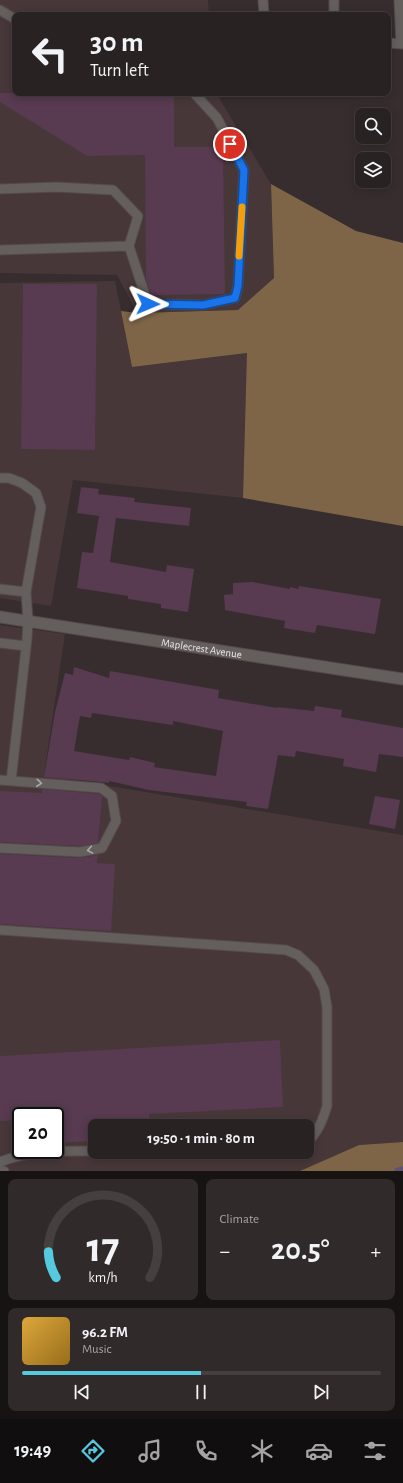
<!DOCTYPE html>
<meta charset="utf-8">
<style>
body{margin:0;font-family:"Alegreya Sans",sans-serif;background:#312a2a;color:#f1f3f6;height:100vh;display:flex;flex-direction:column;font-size:15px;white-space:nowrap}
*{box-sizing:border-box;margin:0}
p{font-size:13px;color:#a5a4a5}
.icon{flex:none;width:22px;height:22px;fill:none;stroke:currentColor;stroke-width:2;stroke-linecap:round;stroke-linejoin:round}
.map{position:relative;height:1171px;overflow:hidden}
.drawer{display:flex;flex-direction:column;gap:8px;padding:8px;background:#171313;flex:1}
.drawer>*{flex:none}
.guide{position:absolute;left:12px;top:12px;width:379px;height:84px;border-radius:8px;box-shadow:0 2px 10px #0003,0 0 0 1px #453f40;background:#292222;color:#f1f3f6;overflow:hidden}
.controls{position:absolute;left:355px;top:108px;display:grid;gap:8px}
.controls a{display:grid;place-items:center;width:36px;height:36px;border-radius:8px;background:#292222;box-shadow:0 2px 10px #0003,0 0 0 1px #453f40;font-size:20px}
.speed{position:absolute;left:12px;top:1107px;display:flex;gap:8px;font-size:20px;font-weight:700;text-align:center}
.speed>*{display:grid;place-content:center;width:52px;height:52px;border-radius:50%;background:#292222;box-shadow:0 2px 10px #0003,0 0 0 1px #453f40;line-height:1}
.speed .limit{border:2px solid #111;border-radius:6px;background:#fff;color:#111}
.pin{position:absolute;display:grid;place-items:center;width:34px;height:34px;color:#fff;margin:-17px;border:2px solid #fff;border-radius:50%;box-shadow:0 1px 4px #0007}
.me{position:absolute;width:44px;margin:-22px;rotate:91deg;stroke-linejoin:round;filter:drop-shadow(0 0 3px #0008)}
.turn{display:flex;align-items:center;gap:14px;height:84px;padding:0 12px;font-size:18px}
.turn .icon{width:52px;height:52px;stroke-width:2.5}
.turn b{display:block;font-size:28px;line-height:34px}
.big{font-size:30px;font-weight:700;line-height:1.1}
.drawer .card{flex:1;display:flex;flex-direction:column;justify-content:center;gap:6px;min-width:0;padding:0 14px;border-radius:8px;background:#312a2a}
.drawer .dial{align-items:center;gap:0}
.dial svg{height:104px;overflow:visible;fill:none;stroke:#453f40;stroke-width:7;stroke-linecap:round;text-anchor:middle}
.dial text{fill:#f1f3f6;stroke:none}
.song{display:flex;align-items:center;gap:12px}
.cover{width:48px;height:48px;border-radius:6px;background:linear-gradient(135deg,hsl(40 70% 55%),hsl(40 70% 35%))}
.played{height:4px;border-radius:2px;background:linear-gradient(90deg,#55cadf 50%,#453f40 50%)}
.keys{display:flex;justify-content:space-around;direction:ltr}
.heat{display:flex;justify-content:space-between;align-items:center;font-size:22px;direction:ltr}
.drawer .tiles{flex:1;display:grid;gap:8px;grid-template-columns:1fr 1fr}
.card:last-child{grid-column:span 2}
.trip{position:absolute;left:88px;top:1119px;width:226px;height:40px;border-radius:8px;background:#292222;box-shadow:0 2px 10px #0003,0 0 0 1px #453f40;font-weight:700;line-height:40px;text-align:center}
.dock{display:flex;height:64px;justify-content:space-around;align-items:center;background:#100e0e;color:#a5a4a5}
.dock .icon{width:28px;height:28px}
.dock .current{color:#55cadf}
.dock b{font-size:18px;color:#f1f3f6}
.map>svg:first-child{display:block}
</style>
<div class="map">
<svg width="403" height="1171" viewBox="0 0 403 1171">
<rect width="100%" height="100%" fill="#372d2e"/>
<path fill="#473738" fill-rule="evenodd" d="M 0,0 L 208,0 L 209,15 L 15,15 L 15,93 L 216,93 L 271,184 L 274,278 L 238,310 L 137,313 L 117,275 L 0,273 Z
M 115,281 L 132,367 L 248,353 L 243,498 L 73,480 L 51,606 L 0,598 L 0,283 Z
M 0,625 L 65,634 L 44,775 L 403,835 L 403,1142 L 359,1145 L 300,1171 L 0,1171 ZM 21,1116 L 55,1116 L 55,1150 L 21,1150 ZM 95,1126 L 307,1126 L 307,1152 L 95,1152 Z"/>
<path fill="#7f6547" d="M 271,184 L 356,231 L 403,243 L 403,526 L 243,498 L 247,353 L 132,367 L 121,311 L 137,313 L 238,310 L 274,278 Z
M 403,1142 L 403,1171 L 300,1171 L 359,1145 Z"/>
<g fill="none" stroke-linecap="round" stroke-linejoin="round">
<path stroke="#5f5171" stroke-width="7" d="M 398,1171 L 403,1170"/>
</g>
<path fill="#583a51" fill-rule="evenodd" d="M 0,93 L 174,93 L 174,147 L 223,147 L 225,294 L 151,295 L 146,278 L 145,155 L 87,156 L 0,102 Z
M 23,284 L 97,284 L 95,450 L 21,449 Z
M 81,487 L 99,489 L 98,494 L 135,498 L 134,502 L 191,508 L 189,526 L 116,518 L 110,562 L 166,572 L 167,565 L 194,569 L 188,612 L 161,608 L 161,604 L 128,599 L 128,596 L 77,588 L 82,552 L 93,553 L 99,516 L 77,513 Z
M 252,582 L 290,589 L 290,587 L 298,589 L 299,586 L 381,599 L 375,634 L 317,625 L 315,633 L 284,628 L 285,621 L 225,610 L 224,595 L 233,594 L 233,583 Z
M 74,667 L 109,678 L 110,671 L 219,690 L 218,698 L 277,708 L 277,707 L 314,711 L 315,706 L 342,710 L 341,717 L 403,728 L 403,757 L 379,754 L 376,772 L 343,766 L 344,759 L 296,751 L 295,757 L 278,755 L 268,809 L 246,806 L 247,802 L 149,790 L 109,781 L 109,783 L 102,782 L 44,777 L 55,712 L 65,673 L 73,675 ZM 92,713 L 173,725 L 173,721 L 223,731 L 216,776 L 154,767 L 155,763 L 130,757 L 129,760 L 74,751 L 80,716 L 91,718 Z
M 42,789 L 99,794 L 102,796 L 98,843 L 80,846 L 0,842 L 0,791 L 42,793 Z
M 375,796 L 400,800 L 395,829 L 369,824 Z
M 0,854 L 80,858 L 98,855 L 97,863 L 115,864 L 111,931 L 0,924 Z
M 280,1040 L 283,1107 L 149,1114 L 149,1126 L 95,1126 L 95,1141 L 55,1143 L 55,1116 L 21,1116 L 21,1120 L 0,1121 L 0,1056 Z"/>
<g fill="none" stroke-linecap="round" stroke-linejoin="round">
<g stroke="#544a4b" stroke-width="11">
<path id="service" d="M 263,0 L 264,15
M 334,0 L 334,15
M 399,0 L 401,44
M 0,10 L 15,19
M 388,43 L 403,44
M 0,189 L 56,187 L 113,190 L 138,216 L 129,246 L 0,250
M 129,246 L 148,304 L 203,305 L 235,298 L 238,286 L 244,170 L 217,118 L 194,93
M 0,478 L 9,478 L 22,483 L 36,493 L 41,507 L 26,592 L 28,621 L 27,639 L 11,781
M 0,589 L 26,592
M 0,643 L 26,646
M 0,780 L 101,788 L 112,796 L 116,821 L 102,848 L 80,852 L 0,848
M 0,930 L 273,949 L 286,950 L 298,955 L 314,970 L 324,989 L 327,1007 L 327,1106 C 323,1119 318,1133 307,1142
M 232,1152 L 281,1154 L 293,1152
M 0,1162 C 30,1150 63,1151 95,1151
M 0,1170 L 4,1171"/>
</g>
<g stroke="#544a4b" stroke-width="13">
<g id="minor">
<path id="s1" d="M 0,617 L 403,679"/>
</g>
</g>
<use href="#service" stroke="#645f5d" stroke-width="9"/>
<use href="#minor" stroke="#645f5d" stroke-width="11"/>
</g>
<defs><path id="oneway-chevron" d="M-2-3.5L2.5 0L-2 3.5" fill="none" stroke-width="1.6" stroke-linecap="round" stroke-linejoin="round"/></defs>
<g stroke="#aea8a7">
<use href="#oneway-chevron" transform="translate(39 783) rotate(5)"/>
<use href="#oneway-chevron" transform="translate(90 850) rotate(170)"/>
</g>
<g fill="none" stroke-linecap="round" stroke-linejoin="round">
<g stroke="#114b97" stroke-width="10">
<path id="route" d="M 148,304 L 203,305 L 235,298 L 238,286 L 244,170 L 230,144"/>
</g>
<use href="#route" stroke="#1a73e8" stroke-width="7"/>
<path stroke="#f59e0b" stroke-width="7" d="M 239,256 L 242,207"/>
</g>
<g text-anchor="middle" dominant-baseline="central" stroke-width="4" stroke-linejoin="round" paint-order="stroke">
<g font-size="11" fill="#eae3e4" stroke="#372d2e">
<text stroke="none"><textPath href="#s1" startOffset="204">Maplecrest Avenue</textPath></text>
</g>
</g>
</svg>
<div class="controls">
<a><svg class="icon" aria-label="search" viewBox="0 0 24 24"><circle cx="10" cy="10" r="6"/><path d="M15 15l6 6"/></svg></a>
<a><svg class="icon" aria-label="layers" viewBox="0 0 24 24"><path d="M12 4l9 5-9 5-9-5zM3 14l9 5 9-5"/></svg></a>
</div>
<div class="speed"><div class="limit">20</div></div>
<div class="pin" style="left:230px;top:144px;background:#d93025"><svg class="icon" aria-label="arrive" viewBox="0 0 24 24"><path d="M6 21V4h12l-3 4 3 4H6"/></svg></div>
<svg class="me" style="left:148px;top:304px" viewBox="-20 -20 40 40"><path d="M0-17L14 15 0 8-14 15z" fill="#1a73e8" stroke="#fff" stroke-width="4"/></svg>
<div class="trip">19:50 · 1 min · 80 m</div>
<div class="guide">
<div class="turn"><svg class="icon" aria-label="left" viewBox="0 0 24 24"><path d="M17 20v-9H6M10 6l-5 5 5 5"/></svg><div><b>30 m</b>Turn left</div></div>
</div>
</div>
<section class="drawer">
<div class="tiles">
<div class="card dial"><svg viewBox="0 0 100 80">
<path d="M14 69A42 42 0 1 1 86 69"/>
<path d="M14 69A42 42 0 0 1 8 49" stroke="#55cadf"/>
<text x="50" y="56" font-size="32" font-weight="700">17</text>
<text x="50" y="72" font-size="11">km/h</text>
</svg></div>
<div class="card"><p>Climate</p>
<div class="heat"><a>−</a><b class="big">20.5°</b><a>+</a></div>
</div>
<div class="card">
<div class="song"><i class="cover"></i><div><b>96.2 FM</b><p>Music</p></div></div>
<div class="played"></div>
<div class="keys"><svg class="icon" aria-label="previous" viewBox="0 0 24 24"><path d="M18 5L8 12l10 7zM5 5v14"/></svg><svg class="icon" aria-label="pause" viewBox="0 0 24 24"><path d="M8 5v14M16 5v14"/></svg><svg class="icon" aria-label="next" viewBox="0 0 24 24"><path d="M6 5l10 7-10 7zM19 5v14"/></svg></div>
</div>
</div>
</section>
<nav class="dock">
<b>19:49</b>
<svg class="icon current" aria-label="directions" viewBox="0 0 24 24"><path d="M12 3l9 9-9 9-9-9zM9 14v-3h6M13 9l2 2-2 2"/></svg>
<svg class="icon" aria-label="music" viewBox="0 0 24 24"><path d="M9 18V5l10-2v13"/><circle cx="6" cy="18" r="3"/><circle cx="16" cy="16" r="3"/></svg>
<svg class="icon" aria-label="phone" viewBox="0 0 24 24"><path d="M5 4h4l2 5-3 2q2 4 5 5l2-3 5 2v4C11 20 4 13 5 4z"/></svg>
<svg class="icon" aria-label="climate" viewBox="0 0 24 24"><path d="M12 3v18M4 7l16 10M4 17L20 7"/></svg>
<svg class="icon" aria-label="car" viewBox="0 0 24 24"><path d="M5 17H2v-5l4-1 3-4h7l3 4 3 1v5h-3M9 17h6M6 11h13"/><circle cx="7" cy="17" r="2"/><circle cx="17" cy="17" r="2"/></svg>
<svg class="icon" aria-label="filters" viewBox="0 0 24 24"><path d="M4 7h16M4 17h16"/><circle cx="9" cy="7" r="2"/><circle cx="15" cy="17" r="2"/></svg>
</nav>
